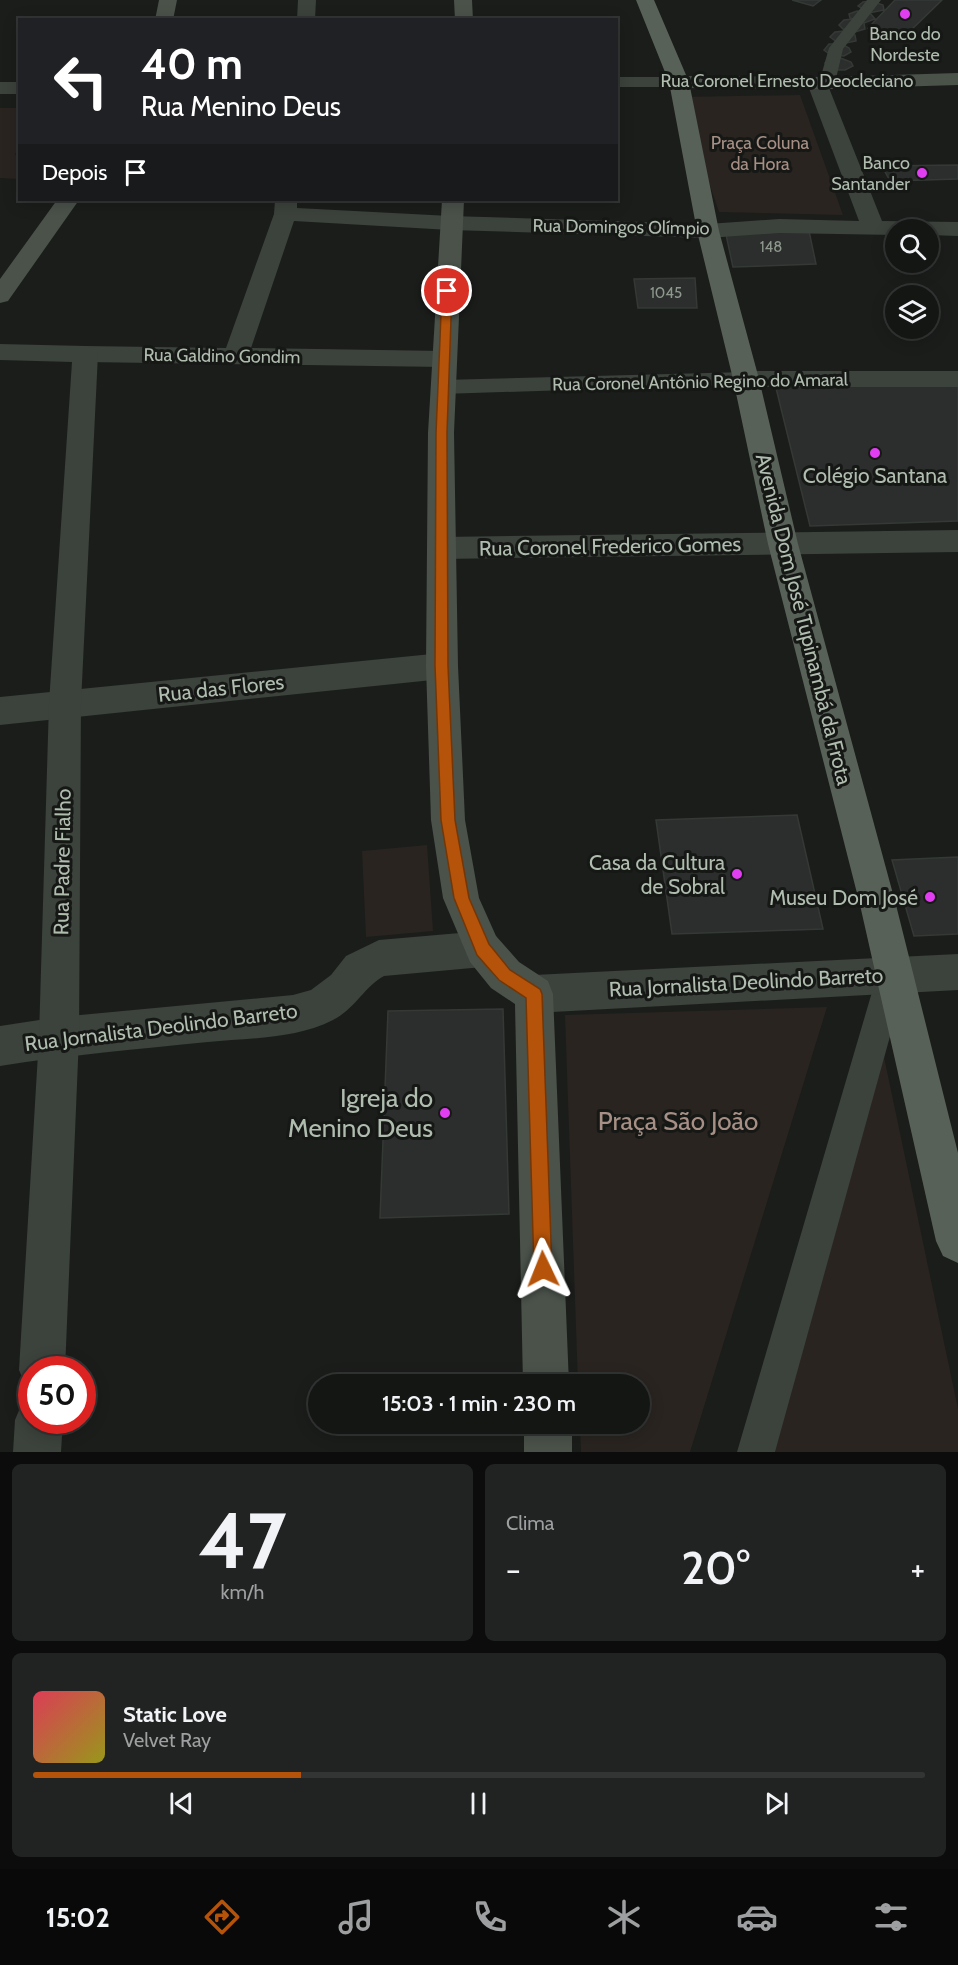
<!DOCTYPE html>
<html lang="pt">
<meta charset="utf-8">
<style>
body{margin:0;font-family:Cabin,sans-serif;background:#212322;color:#f1f3f6;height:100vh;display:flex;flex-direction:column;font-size:22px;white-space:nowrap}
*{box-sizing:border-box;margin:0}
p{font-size:20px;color:#9d9fa0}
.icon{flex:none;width:33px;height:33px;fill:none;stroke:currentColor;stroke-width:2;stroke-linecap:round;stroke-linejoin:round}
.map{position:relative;height:1452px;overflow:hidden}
.panel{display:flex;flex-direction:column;gap:12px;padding:12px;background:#0b0c0b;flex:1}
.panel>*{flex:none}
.hud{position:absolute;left:18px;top:18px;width:600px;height:183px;border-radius:0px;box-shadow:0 3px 15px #0003,0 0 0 2px #333534;background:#202124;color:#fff;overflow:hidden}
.buttons{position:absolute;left:885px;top:219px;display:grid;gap:12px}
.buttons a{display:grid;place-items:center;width:54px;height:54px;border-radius:50%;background:#141614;box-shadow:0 3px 15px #0003,0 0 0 2px #333534;font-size:30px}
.speed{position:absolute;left:18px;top:1356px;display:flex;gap:12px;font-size:30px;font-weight:700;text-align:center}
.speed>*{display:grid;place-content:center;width:78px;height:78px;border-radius:50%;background:#141614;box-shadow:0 3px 15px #0003,0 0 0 2px #333534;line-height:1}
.speed .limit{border:9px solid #d22;background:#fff;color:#111}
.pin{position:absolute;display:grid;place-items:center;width:51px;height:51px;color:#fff;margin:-26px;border:3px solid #fff;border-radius:50%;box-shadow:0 2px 6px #0007}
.me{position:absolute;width:66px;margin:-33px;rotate:358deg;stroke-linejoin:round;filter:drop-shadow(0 0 4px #0008)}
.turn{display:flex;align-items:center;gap:21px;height:126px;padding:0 24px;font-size:27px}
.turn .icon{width:78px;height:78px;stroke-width:2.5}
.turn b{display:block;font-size:42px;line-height:51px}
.then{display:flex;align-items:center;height:57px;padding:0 24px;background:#0003;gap:12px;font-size:22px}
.big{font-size:45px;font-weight:600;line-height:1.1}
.panel .card{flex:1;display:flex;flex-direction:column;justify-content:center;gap:9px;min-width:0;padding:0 21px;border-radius:9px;background:#212322}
.panel .dial{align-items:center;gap:0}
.dial b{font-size:78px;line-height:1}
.song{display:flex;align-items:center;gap:18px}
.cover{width:72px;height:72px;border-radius:9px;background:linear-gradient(135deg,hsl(350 70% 55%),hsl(60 70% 35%))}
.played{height:6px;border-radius:3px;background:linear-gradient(90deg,#b45309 30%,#333534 30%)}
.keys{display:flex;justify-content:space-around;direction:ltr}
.heat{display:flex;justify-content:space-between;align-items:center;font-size:33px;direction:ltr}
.panel .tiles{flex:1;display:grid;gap:12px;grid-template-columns:1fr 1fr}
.card:last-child{grid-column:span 2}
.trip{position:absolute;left:308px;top:1374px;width:342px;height:60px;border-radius:30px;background:#141614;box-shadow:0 3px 15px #0003,0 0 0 2px #333534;font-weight:600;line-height:60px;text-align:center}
.tab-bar{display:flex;height:96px;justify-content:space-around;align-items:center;background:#080908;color:#9d9fa0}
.tab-bar .icon{width:42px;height:42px}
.tab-bar .on{color:#b45309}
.tab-bar b{font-size:27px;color:#f1f3f6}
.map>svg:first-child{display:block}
</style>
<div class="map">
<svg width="958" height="1452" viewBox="0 0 958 1452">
<rect width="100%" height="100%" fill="#1b1d1b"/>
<path fill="#292420" d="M 800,95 L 843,215 L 719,212 L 680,97 Z
M 0,108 L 19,108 L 19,149 L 15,154 L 19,159 L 19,179 L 0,178 Z
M 427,845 L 433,931 L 366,937 L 362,851 Z
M 827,1007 L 690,1452 L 581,1452 L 580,1424 L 639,1424 L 639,1384 L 578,1384 L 565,1015 Z
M 884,1057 L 958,1409 L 958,1452 L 774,1452 Z"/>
<path fill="#2b2e2c" stroke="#353936" stroke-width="1.5" d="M 792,0 L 821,0 L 813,6 Z
M 895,0 L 942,0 L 903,38 L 868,28 Z
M 871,1 L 883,5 L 884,10 L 869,13 L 858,6 L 863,2 Z
M 857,11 L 870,13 L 875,19 L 864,23 L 850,18 L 849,14 Z
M 853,19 L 864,23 L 865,29 L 855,32 L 843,29 L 839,25 L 844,20 Z
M 844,31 L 855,35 L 856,41 L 846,43 L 837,42 L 830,37 L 835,32 Z
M 829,44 L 842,44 L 849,48 L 851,52 L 844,56 L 831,55 L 824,50 Z
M 838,57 L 851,62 L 853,66 L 845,70 L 836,70 L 825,63 L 827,60 Z
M 958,165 L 958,179 L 890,181 L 882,166 Z
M 725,230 L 809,231 L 816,264 L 733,267 Z
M 695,278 L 697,308 L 638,308 L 634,279 Z
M 775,384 L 958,384 L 958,521 L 810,526 Z
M 797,815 L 823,929 L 672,934 L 656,820 Z
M 958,857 L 958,934 L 914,936 L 892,860 Z
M 503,1009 L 509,1214 L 380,1218 L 388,1011 Z"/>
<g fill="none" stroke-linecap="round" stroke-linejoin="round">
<path fill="#3c423c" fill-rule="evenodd" d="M 867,0 L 881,0 L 843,49 L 835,83 L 827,88 L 822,86 L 819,83 L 829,48 Z
M 616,77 L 679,77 L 687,82 L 679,87 L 616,87 Z
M 746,372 L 753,374 L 756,379 L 753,384 L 442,394 L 435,392 L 432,387 L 435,382 L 442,380 Z
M 892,961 L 902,965 L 907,975 L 775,1452 L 737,1452 L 877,975 L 882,965 Z"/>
<path fill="#3c423c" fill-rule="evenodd" d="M 817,77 L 824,79 L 827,83 L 882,221 L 958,222 L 958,236 L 928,235 L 928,230 L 896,230 L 896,235 L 779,233 L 708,238 L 450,230 L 294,221 L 251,348 L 443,351 L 452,353 L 456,359 L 452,365 L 443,367 L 85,362 L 76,360 L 72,354 L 76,348 L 85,346 L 226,348 L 274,214 L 275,200 L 297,200 L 297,208 L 450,216 L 708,224 L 779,219 L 859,221 L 807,83 L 810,79 Z
M 0,82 L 20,82 L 20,94 L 0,94 Z
M 746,371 L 958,371 L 958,387 L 746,387 L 737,385 L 733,379 L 737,373 Z
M 958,530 L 958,552 L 443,559 L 433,556 L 428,548 L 433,540 L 443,537 Z
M 442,653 L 453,657 L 458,666 L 453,675 L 442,679 L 0,725 L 0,697 Z
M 483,931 L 496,936 L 502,949 L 496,962 L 483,967 L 384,976 C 364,987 355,1009 333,1020 C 296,1039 249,1038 208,1042 C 139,1049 69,1055 0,1066 L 0,1026 L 59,1017 L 293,995 L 311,990 L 331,975 L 346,956 L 379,940 Z"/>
<path fill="#3c423c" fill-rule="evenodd" d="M 298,0 L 316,0 L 315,20 L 297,20 Z
M 0,344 L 85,346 L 94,348 L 98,354 L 81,703 L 79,1037 L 65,1370 L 32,1370 L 32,1389 L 26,1386 L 19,1370 L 39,1037 L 49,703 L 72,362 L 0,360 Z
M 958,954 L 958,990 L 534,1013 L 520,1007 L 515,994 L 520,981 L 534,975 Z
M 32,1399 L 32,1420 L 63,1420 L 61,1452 L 13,1452 L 15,1420 L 22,1403 Z"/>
<path fill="#4a524a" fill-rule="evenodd" d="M 159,0 L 177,0 L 173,20 L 155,20 Z
M 454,0 L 472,0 L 473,20 L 455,20 Z
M 958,73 L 958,85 L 827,89 L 679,88 L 672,86 L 669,82 L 672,78 L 679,76 L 827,77 Z
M 57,200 L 79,200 L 8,301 L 0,303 L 0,279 Z
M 442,200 L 464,200 L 454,433 L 458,666 L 465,820 L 479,898 L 496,936 L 519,962 L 548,981 L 553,994 L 569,1384 L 523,1384 L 515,1004 L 491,988 L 470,962 L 443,898 L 431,820 L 426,666 L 428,433 Z
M 524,1424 L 572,1424 L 572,1452 L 524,1452 Z"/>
<path fill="#586158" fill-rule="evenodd" d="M 636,0 L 654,0 L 689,82 L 719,231 L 759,379 L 798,544 L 896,905 L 958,1153 L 958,1263 L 943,1256 L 936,1241 L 860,905 L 768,544 L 733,379 L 697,231 L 669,82 Z"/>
</g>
<path fill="#b45309" stroke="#753606" stroke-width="1.5" d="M 447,288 L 452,291 L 447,433 L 448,666 L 455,820 L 469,898 L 489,944 L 510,970 L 540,989 L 542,994 L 552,1269 L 549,1275 L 543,1278 L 537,1275 L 534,1269 L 526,998 L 499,980 L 477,955 L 454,898 L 441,820 L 435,666 L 436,433 L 442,291 Z"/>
<g fill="#e13ef2" stroke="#161816" stroke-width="2">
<circle cx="905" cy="14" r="6"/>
<circle cx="922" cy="173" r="6"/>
<circle cx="875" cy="453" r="6"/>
<circle cx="737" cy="874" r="6"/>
<circle cx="930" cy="897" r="6"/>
<circle cx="445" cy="1113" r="6"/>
</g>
<g text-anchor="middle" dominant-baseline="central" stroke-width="6" stroke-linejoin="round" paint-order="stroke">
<g font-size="15" fill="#8e988e">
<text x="771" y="247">148</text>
<text x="666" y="293">1045</text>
</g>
<g font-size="18" fill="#afbcae" stroke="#161816">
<text x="905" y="34">Banco do<tspan x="905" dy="21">Nordeste</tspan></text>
<text x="910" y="163" text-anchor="end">Banco<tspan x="910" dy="21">Santander</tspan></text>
</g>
<g font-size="18" fill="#afbcae" stroke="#161816">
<text x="787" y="81">Rua Coronel Ernesto Deocleciano</text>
<text transform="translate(621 227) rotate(1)">Rua Domingos Olímpio</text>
<text transform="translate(222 356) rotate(1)">Rua Galdino Gondim</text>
<text transform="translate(700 382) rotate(-1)">Rua Coronel Antônio Regino do Amaral</text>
</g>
<g font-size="18" fill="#a78f85" stroke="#161816">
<text x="760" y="143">Praça Coluna<tspan x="760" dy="21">da Hora</tspan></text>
</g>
<g font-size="21" fill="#afbcae" stroke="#161816" text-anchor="end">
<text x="875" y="475" text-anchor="middle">Colégio Santana</text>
<text x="725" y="862">Casa da Cultura<tspan x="725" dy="24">de Sobral</tspan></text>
<text x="918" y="897">Museu Dom José</text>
</g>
<g font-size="21" fill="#afbcae" stroke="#161816">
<text transform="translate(610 546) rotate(-1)">Rua Coronel Frederico Gomes</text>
<text transform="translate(804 619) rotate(76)">Avenida Dom José Tupinambá da Frota</text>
<text transform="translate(221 688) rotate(-6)">Rua das Flores</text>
<text transform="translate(62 862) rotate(-89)">Rua Padre Fialho</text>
<text transform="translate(746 982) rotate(-3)">Rua Jornalista Deolindo Barreto</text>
<text transform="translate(161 1027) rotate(-7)">Rua Jornalista Deolindo Barreto</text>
</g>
<g font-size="26" fill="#afbcae" stroke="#161816" text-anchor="end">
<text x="433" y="1098">Igreja do<tspan x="433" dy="30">Menino Deus</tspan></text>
</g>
<g font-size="26" fill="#a78f85" stroke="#161816">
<text x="678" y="1121">Praça São João</text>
</g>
</g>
</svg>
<div class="buttons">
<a><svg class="icon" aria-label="search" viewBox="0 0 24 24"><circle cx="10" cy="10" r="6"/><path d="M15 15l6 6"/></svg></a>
<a><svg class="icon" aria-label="layers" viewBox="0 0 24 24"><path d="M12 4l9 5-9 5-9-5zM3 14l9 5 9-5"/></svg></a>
</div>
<div class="speed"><div class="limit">50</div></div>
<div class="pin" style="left:447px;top:291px;background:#d93025"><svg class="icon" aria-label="arrive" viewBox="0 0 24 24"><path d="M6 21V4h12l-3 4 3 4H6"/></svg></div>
<svg class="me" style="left:543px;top:1269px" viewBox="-20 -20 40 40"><path d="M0-17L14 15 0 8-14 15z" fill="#b45309" stroke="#fff" stroke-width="4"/></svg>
<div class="trip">15:03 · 1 min · 230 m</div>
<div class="hud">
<div class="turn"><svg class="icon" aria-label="left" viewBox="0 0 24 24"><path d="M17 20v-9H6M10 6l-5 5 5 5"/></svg><div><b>40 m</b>Rua Menino Deus</div></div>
<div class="then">Depois<svg class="icon" aria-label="arrive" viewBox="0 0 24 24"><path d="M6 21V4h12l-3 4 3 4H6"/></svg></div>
</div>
</div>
<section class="panel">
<div class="tiles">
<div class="card dial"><b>47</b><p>km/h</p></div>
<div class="card"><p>Clima</p>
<div class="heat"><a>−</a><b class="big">20°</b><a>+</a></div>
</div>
<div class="card">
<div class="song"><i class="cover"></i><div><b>Static Love</b><p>Velvet Ray</p></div></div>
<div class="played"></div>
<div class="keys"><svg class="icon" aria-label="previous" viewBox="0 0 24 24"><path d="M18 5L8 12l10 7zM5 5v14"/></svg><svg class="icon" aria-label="pause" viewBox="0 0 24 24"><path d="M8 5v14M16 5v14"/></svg><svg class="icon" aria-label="next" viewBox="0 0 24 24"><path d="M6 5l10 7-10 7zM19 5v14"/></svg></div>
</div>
</div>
</section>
<nav class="tab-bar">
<b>15:02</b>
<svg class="icon on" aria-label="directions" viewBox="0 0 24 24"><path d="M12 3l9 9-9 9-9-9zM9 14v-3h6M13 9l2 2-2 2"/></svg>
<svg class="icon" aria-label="music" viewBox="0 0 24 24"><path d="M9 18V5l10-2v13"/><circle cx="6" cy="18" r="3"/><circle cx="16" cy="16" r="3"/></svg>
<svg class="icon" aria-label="phone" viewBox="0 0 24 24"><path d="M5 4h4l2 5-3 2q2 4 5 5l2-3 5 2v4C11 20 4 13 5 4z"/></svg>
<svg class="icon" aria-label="climate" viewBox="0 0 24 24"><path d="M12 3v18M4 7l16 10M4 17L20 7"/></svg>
<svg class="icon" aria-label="car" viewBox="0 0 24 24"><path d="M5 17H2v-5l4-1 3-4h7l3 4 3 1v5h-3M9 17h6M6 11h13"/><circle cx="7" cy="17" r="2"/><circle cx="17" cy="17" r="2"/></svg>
<svg class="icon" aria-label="filters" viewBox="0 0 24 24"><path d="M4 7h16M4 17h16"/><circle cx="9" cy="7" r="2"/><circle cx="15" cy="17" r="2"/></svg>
</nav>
